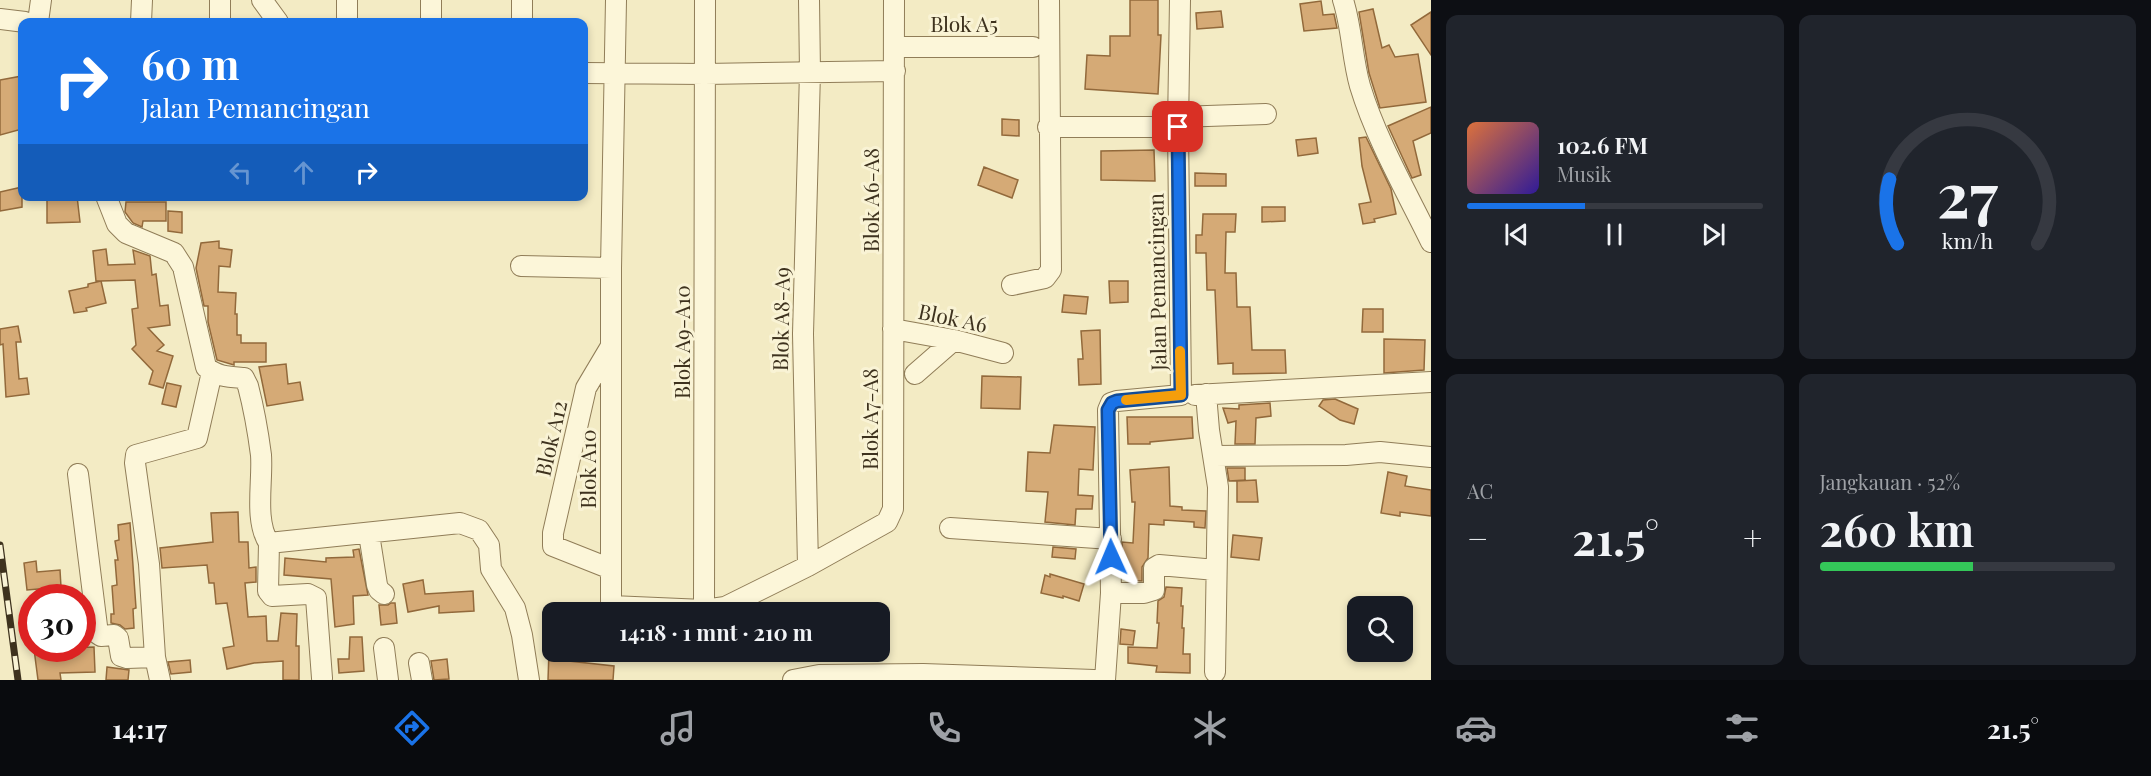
<!DOCTYPE html>
<html lang="id">
<meta charset="utf-8">
<style>
body{margin:0;font-family:"Playfair Display",serif;background:#20242c;color:#f1f3f6;height:100vh;display:flex;flex-direction:column;font-size:22px;white-space:nowrap}
*{box-sizing:border-box;margin:0}
p{font-size:20px;color:#9ea1a6}
.icon{flex:none;width:33px;height:33px;fill:none;stroke:currentColor;stroke-width:2;stroke-linecap:round;stroke-linejoin:round}
.map{position:relative;flex:1;overflow:hidden}
.drawer{display:flex;flex-direction:column;gap:15px;padding:15px;background:#0d0f14;width:720px}
.drawer>*{flex:none}
.top-card{position:absolute;left:18px;top:18px;width:570px;height:183px;border-radius:12px;box-shadow:0 3px 9px #0003;background:#1a73e8;color:#fff;overflow:hidden}
.tools{position:absolute;left:1347px;top:596px;display:grid;gap:12px}
.tools a{display:grid;place-items:center;width:66px;height:66px;border-radius:12px;background:#171b24;box-shadow:0 3px 9px #0003;font-size:30px}
.speed{position:absolute;left:18px;top:584px;display:flex;gap:12px;font-size:30px;font-weight:700;text-align:center}
.speed>*{display:grid;place-content:center;width:78px;height:78px;border-radius:50%;background:#171b24;box-shadow:0 3px 9px #0003;line-height:1}
.speed .limit{border:9px solid #d22;background:#fff;color:#111}
.pin{position:absolute;display:grid;place-items:center;width:51px;height:51px;color:#fff;margin:-26px;border-radius:12px;box-shadow:0 3px 9px #0006}
.me{position:absolute;width:66px;margin:-33px;rotate:359deg;stroke-linejoin:round;filter:drop-shadow(0 0 4px #0008)}
.turn{display:flex;align-items:center;gap:21px;height:126px;padding:0 24px;font-size:27px}
.turn .icon{width:78px;height:78px;stroke-width:2.5}
.turn b{display:block;font-size:42px;line-height:51px}
.lanes{display:flex;align-items:center;height:57px;padding:0 24px;background:#0003;justify-content:center;gap:30px;direction:ltr}
.lanes .off{opacity:.35}
.big{font-size:45px;font-weight:700;line-height:1.1}
.drawer .card{flex:1;display:flex;flex-direction:column;justify-content:center;gap:9px;min-width:0;padding:0 21px;border-radius:12px;background:#20242c}
.drawer .dial{align-items:center;gap:0}
.dial svg{height:156px;overflow:visible;fill:none;stroke:#363941;stroke-width:7;stroke-linecap:round;text-anchor:middle}
.dial text{fill:#f1f3f6;stroke:none}
.song{display:flex;align-items:center;gap:18px}
.cover{width:72px;height:72px;border-radius:9px;background:linear-gradient(135deg,hsl(20 70% 55%),hsl(250 70% 35%))}
.played{height:6px;border-radius:3px;background:linear-gradient(90deg,#1a73e8 40%,#363941 40%)}
.keys{display:flex;justify-content:space-around;direction:ltr}
.heat{display:flex;justify-content:space-between;align-items:center;font-size:33px;direction:ltr}
.charge{height:9px;border-radius:4px;background:linear-gradient(90deg,#34c759 52%,#363941 0)}
.drawer .tiles{flex:1;display:grid;gap:15px;grid-template-columns:repeat(2,1fr)}
.trip{position:absolute;left:542px;top:602px;width:348px;height:60px;border-radius:12px;background:#171b24;box-shadow:0 3px 9px #0003;font-weight:700;line-height:60px;text-align:center}
.tabs{display:flex;height:96px;justify-content:space-around;align-items:center;background:#090b0e;color:#9ea1a6}
.tabs .icon{width:42px;height:42px}
.tabs .current{color:#1a73e8}
.tabs b{font-size:27px;color:#f1f3f6}
main{display:flex;flex:1;min-height:0}
.map>svg:first-child{display:block}
</style>
<main>
<div class="map">
<svg width="1431" height="680" viewBox="0 0 1431 680">
<rect width="100%" height="100%" fill="#f3ebc4"/>
<path fill="#d5aa76" stroke="#92693b" stroke-width="1.5" d="M 1130,0 L 1158,0 L 1158,35 L 1161,35 L 1158,94 L 1085,89 L 1087,55 L 1110,56 L 1110,36 L 1130,36 Z
M 1321,1 L 1323,15 L 1334,14 L 1337,28 L 1304,31 L 1300,4 Z
M 1373,9 L 1382,48 L 1389,45 L 1395,57 L 1418,54 L 1426,102 L 1380,108 L 1369,73 L 1359,12 Z
M 1221,11 L 1223,27 L 1197,29 L 1196,13 Z
M 1431,12 L 1431,55 L 1411,25 Z
M 22,76 L 22,129 L 0,135 L 0,80 Z
M 1431,107 L 1431,133 L 1413,141 L 1421,175 L 1412,178 L 1388,126 Z
M 1002,119 L 1019,120 L 1019,136 L 1002,135 Z
M 1366,137 L 1391,189 L 1396,214 L 1374,219 L 1375,222 L 1363,224 L 1359,204 L 1371,202 L 1362,166 L 1359,138 Z
M 1316,138 L 1318,153 L 1298,156 L 1296,140 Z
M 1154,150 L 1155,181 L 1101,180 L 1101,151 Z
M 984,167 L 1018,180 L 1012,198 L 978,185 Z
M 1195,173 L 1226,174 L 1226,186 L 1195,186 Z
M 22,187 L 22,207 L 0,211 L 0,192 Z
M 77,196 L 80,222 L 47,223 L 47,199 Z
M 126,202 L 166,202 L 166,221 L 143,221 L 142,227 L 133,223 L 125,212 Z
M 1262,207 L 1285,207 L 1285,221 L 1262,222 Z
M 168,211 L 182,212 L 182,233 L 168,231 Z
M 1203,214 L 1236,214 L 1235,232 L 1226,232 L 1225,273 L 1236,273 L 1237,307 L 1250,307 L 1252,350 L 1285,350 L 1286,373 L 1233,374 L 1233,363 L 1218,364 L 1215,290 L 1207,290 L 1206,253 L 1196,253 L 1196,235 L 1202,235 Z
M 219,241 L 219,248 L 232,250 L 230,267 L 219,266 L 218,292 L 236,293 L 235,314 L 237,314 L 237,335 L 241,335 L 241,343 L 266,343 L 266,362 L 234,362 L 234,365 L 217,360 L 208,322 L 208,306 L 204,306 L 196,268 L 201,243 Z
M 106,249 L 108,265 L 135,264 L 133,250 L 150,256 L 152,275 L 156,274 L 160,306 L 168,305 L 170,325 L 148,328 L 164,345 L 157,351 L 173,356 L 163,388 L 149,384 L 153,371 L 132,349 L 136,345 L 132,309 L 138,308 L 135,280 L 101,281 L 106,303 L 86,308 L 87,311 L 74,313 L 69,291 L 88,287 L 88,284 L 101,281 L 96,281 L 93,251 Z
M 1109,281 L 1128,281 L 1128,302 L 1110,303 Z
M 1064,295 L 1088,297 L 1086,314 L 1062,312 Z
M 1363,309 L 1383,309 L 1383,332 L 1362,332 Z
M 18,326 L 21,342 L 16,342 L 19,379 L 27,378 L 29,394 L 6,397 L 3,344 L 0,345 L 0,329 Z
M 1100,330 L 1101,384 L 1079,385 L 1078,359 L 1083,359 L 1081,331 Z
M 1384,339 L 1425,340 L 1424,370 L 1384,373 Z
M 286,364 L 288,384 L 300,382 L 303,400 L 267,406 L 259,367 Z
M 982,376 L 1021,377 L 1020,409 L 981,408 Z
M 167,383 L 181,386 L 176,407 L 162,404 Z
M 1335,399 L 1358,409 L 1354,424 L 1340,420 L 1319,406 L 1323,400 Z
M 1270,403 L 1271,416 L 1256,418 L 1255,444 L 1235,444 L 1236,421 L 1228,423 L 1223,408 L 1239,409 L 1239,405 Z
M 1127,417 L 1192,417 L 1193,438 L 1150,442 L 1150,444 L 1128,444 Z
M 1054,425 L 1095,427 L 1093,470 L 1079,469 L 1078,495 L 1093,496 L 1092,509 L 1076,509 L 1075,525 L 1045,522 L 1048,492 L 1026,491 L 1028,452 L 1050,453 Z
M 1169,467 L 1170,506 L 1182,507 L 1182,510 L 1206,511 L 1205,528 L 1194,527 L 1194,522 L 1164,520 L 1164,525 L 1149,524 L 1148,558 L 1142,567 L 1142,581 L 1128,580 L 1129,575 L 1123,574 L 1122,542 L 1133,543 L 1135,502 L 1132,502 L 1130,470 Z
M 1227,468 L 1245,468 L 1245,480 L 1229,481 Z
M 1388,472 L 1407,476 L 1405,486 L 1431,490 L 1431,516 L 1400,512 L 1400,516 L 1381,513 Z
M 1256,480 L 1258,502 L 1237,502 L 1237,481 Z
M 238,512 L 239,542 L 248,542 L 249,568 L 256,567 L 256,582 L 245,583 L 248,617 L 266,616 L 267,641 L 278,641 L 281,613 L 297,614 L 296,646 L 299,646 L 299,680 L 283,680 L 283,661 L 254,663 L 227,669 L 223,648 L 234,646 L 227,603 L 216,604 L 214,583 L 209,583 L 207,565 L 162,568 L 160,548 L 213,542 L 211,513 Z
M 130,523 L 136,608 L 133,609 L 134,628 L 125,629 L 120,625 L 111,623 L 111,614 L 114,614 L 112,586 L 117,585 L 115,560 L 118,560 L 115,541 L 119,540 L 118,525 Z
M 1233,535 L 1262,538 L 1259,560 L 1231,557 Z
M 1053,547 L 1076,549 L 1075,559 L 1052,557 Z
M 359,549 L 368,595 L 353,596 L 354,624 L 335,627 L 331,579 L 284,575 L 285,558 L 326,562 L 326,558 L 354,557 L 353,550 Z
M 36,561 L 37,572 L 60,570 L 61,587 L 27,590 L 24,563 Z
M 1050,574 L 1084,584 L 1079,601 L 1063,596 L 1063,598 L 1041,593 L 1045,575 L 1050,577 Z
M 423,580 L 425,594 L 473,591 L 474,611 L 439,613 L 439,606 L 408,612 L 403,584 Z
M 1166,587 L 1182,588 L 1181,606 L 1183,606 L 1182,628 L 1184,628 L 1183,654 L 1190,654 L 1190,673 L 1156,672 L 1157,666 L 1128,663 L 1128,647 L 1157,648 L 1159,623 L 1157,623 L 1158,601 L 1164,597 Z
M 391,603 L 395,603 L 397,623 L 381,625 L 379,605 L 388,605 Z
M 1121,629 L 1135,631 L 1133,645 L 1120,644 Z
M 350,637 L 362,637 L 364,671 L 339,673 L 338,659 L 349,659 Z
M 94,647 L 95,672 L 60,673 L 61,680 L 38,680 L 34,649 Z
M 549,651 L 569,651 L 569,661 L 614,666 L 613,680 L 548,680 Z
M 447,659 L 449,679 L 434,680 L 431,661 Z
M 190,660 L 191,672 L 171,674 L 168,662 Z
M 107,667 L 129,670 L 128,680 L 106,680 Z"/>
<g fill="none" stroke-linecap="round" stroke-linejoin="round">
<g stroke="#907d58" stroke-width="22">
<path id="minor" d="M 262,0 L 278,22
M 347,0 L 347,22
M 431,0 L 431,22
M 616,0 L 611,268 L 611,606 L 704,610 L 725,607 L 808,566 L 887,522 L 893,509 L 894,0
M 1343,0 C 1352,28 1352,58 1360,86 C 1376,139 1407,193 1431,242
M 0,19 L 25,22
M 38,22 L 41,0
M 141,22 L 142,0
M 220,22 L 220,0
M 522,22 L 522,0
M 894,47 L 1033,47
M 584,73 L 705,74 L 895,71
M 1178,117 L 1266,114
M 1048,127 L 1178,127
M 106,196 L 117,224 L 126,233 L 174,253 L 183,267 L 206,367 C 217,377 230,377 244,378 L 248,386 C 254,409 258,432 261,455 C 263,481 254,521 269,543 L 460,523 L 479,530 L 489,545 L 491,569 L 515,608 L 522,635 L 529,680
M 521,266 L 611,268
M 1012,285 L 1045,278 L 1051,270 L 1049,0
M 893,329 L 954,340 L 1003,353
M 611,346 L 586,388 L 553,533 L 553,546 L 611,569
M 915,374 L 954,340
M 1206,394 L 1209,430 L 1218,487 L 1215,672
M 1195,395 L 1431,382
M 1214,456 L 1346,455 L 1380,452 L 1431,457
M 78,474 L 98,634 L 101,636 L 114,635 L 118,638 L 121,656 L 127,658 L 155,657
M 950,528 L 1111,539
M 369,534 L 377,585 L 379,590 L 384,594
M 269,543 L 268,591 L 272,596 L 308,594 L 316,598 L 322,678
M 808,566 L 803,334 L 810,72 L 809,0
M 1111,593 L 1144,593 L 1154,590 L 1154,568 L 1159,565 L 1216,570
M 704,610 L 705,0
M 384,648 L 388,680
M 419,663 L 422,680
M 160,680 L 155,657 L 149,564 L 135,463 L 136,455 L 197,438 L 212,372
M 793,680 L 819,675 L 923,674 L 1094,680
M 1105,680 L 1111,593 L 1108,410 L 1111,403 L 1117,401 L 1181,395 L 1178,127 L 1180,0"/>
</g>
<use href="#minor" stroke="#fcf6d9" stroke-width="20"/>
<g stroke="#3e321e" stroke-width="7">
<path id="rail" d="M 0,545 L 18,680"/>
</g>
<use href="#rail" stroke="#f9f3d5" stroke-width="4.5" stroke-dasharray="14" stroke-linecap="butt"/>
</g>
<g fill="none" stroke-linecap="round" stroke-linejoin="round">
<g stroke="#114b97" stroke-width="15">
<path id="route" d="M 1111,557 L 1108,410 L 1112,403 L 1117,401 L 1181,395 L 1178,127"/>
</g>
<use href="#route" stroke="#1a73e8" stroke-width="10"/>
<path stroke="#f59e0b" stroke-width="10" d="M 1126,400 L 1181,395 L 1180,351"/>
</g>
<g text-anchor="middle" dominant-baseline="central" stroke-width="6" stroke-linejoin="round" paint-order="stroke">
<g font-size="21" fill="#3e321e" stroke="#f9f3d5">
<text x="964" y="23">Blok A5</text>
<text transform="translate(870 200) rotate(-90)">Blok A6-A8</text>
<text transform="translate(1156 282) rotate(-91)">Jalan Pemancingan</text>
<text transform="translate(953 317) rotate(12)">Blok A6</text>
<text transform="translate(780 319) rotate(-89)">Blok A8-A9</text>
<text transform="translate(681 342) rotate(-90)">Blok A9-A10</text>
<text transform="translate(869 419) rotate(-90)">Blok A7-A8</text>
<text transform="translate(550 438) rotate(-77)">Blok A12</text>
<text transform="translate(587 469) rotate(-90)">Blok A10</text>
</g>
</g>
</svg>
<div class="tools">
<a><svg class="icon" aria-label="search" viewBox="0 0 24 24"><circle cx="10" cy="10" r="6"/><path d="M15 15l6 6"/></svg></a>
</div>
<div class="speed"><div class="limit">30</div></div>
<div class="pin" style="left:1178px;top:127px;background:#d93025"><svg class="icon" aria-label="arrive" viewBox="0 0 24 24"><path d="M6 21V4h12l-3 4 3 4H6"/></svg></div>
<svg class="me" style="left:1111px;top:557px" viewBox="-20 -20 40 40"><path d="M0-17L14 15 0 8-14 15z" fill="#1a73e8" stroke="#fff" stroke-width="4"/></svg>
<div class="trip">14:18 · 1 mnt · 210 m</div>
<div class="top-card">
<div class="turn"><svg class="icon" aria-label="right" viewBox="0 0 24 24"><path d="M7 20v-9h11M14 6l5 5-5 5"/></svg><div><b>60 m</b>Jalan Pemancingan</div></div>
<div class="lanes"><svg class="icon off" aria-label="left" viewBox="0 0 24 24"><path d="M17 20v-9H6M10 6l-5 5 5 5"/></svg><svg class="icon off" aria-label="ahead" viewBox="0 0 24 24"><path d="M12 20V5M6 11l6-6 6 6"/></svg><svg class="icon" aria-label="right" viewBox="0 0 24 24"><path d="M7 20v-9h11M14 6l5 5-5 5"/></svg></div>
</div>
</div>
<section class="drawer">
<div class="tiles">
<div class="card">
<div class="song"><i class="cover"></i><div><b>102.6 FM</b><p>Musik</p></div></div>
<div class="played"></div>
<div class="keys"><svg class="icon" aria-label="previous" viewBox="0 0 24 24"><path d="M18 5L8 12l10 7zM5 5v14"/></svg><svg class="icon" aria-label="pause" viewBox="0 0 24 24"><path d="M8 5v14M16 5v14"/></svg><svg class="icon" aria-label="next" viewBox="0 0 24 24"><path d="M6 5l10 7-10 7zM19 5v14"/></svg></div>
</div>
<div class="card dial"><svg viewBox="0 0 100 80">
<path d="M14 69A42 42 0 1 1 86 69"/>
<path d="M14 69A42 42 0 0 1 10 36" stroke="#1a73e8"/>
<text x="50" y="56" font-size="32" font-weight="700">27</text>
<text x="50" y="72" font-size="11">km/h</text>
</svg></div>
<div class="card"><p>AC</p>
<div class="heat"><a>−</a><b class="big">21.5°</b><a>+</a></div>
</div>
<div class="card"><p>Jangkauan · 52%</p><b class="big">260 km</b><div class="charge"></div></div>
</div>
</section>
</main>
<nav class="tabs">
<b>14:17</b>
<svg class="icon current" aria-label="directions" viewBox="0 0 24 24"><path d="M12 3l9 9-9 9-9-9zM9 14v-3h6M13 9l2 2-2 2"/></svg>
<svg class="icon" aria-label="music" viewBox="0 0 24 24"><path d="M9 18V5l10-2v13"/><circle cx="6" cy="18" r="3"/><circle cx="16" cy="16" r="3"/></svg>
<svg class="icon" aria-label="phone" viewBox="0 0 24 24"><path d="M5 4h4l2 5-3 2q2 4 5 5l2-3 5 2v4C11 20 4 13 5 4z"/></svg>
<svg class="icon" aria-label="climate" viewBox="0 0 24 24"><path d="M12 3v18M4 7l16 10M4 17L20 7"/></svg>
<svg class="icon" aria-label="car" viewBox="0 0 24 24"><path d="M5 17H2v-5l4-1 3-4h7l3 4 3 1v5h-3M9 17h6M6 11h13"/><circle cx="7" cy="17" r="2"/><circle cx="17" cy="17" r="2"/></svg>
<svg class="icon" aria-label="filters" viewBox="0 0 24 24"><path d="M4 7h16M4 17h16"/><circle cx="9" cy="7" r="2"/><circle cx="15" cy="17" r="2"/></svg>
<b>21.5°</b>
</nav>
